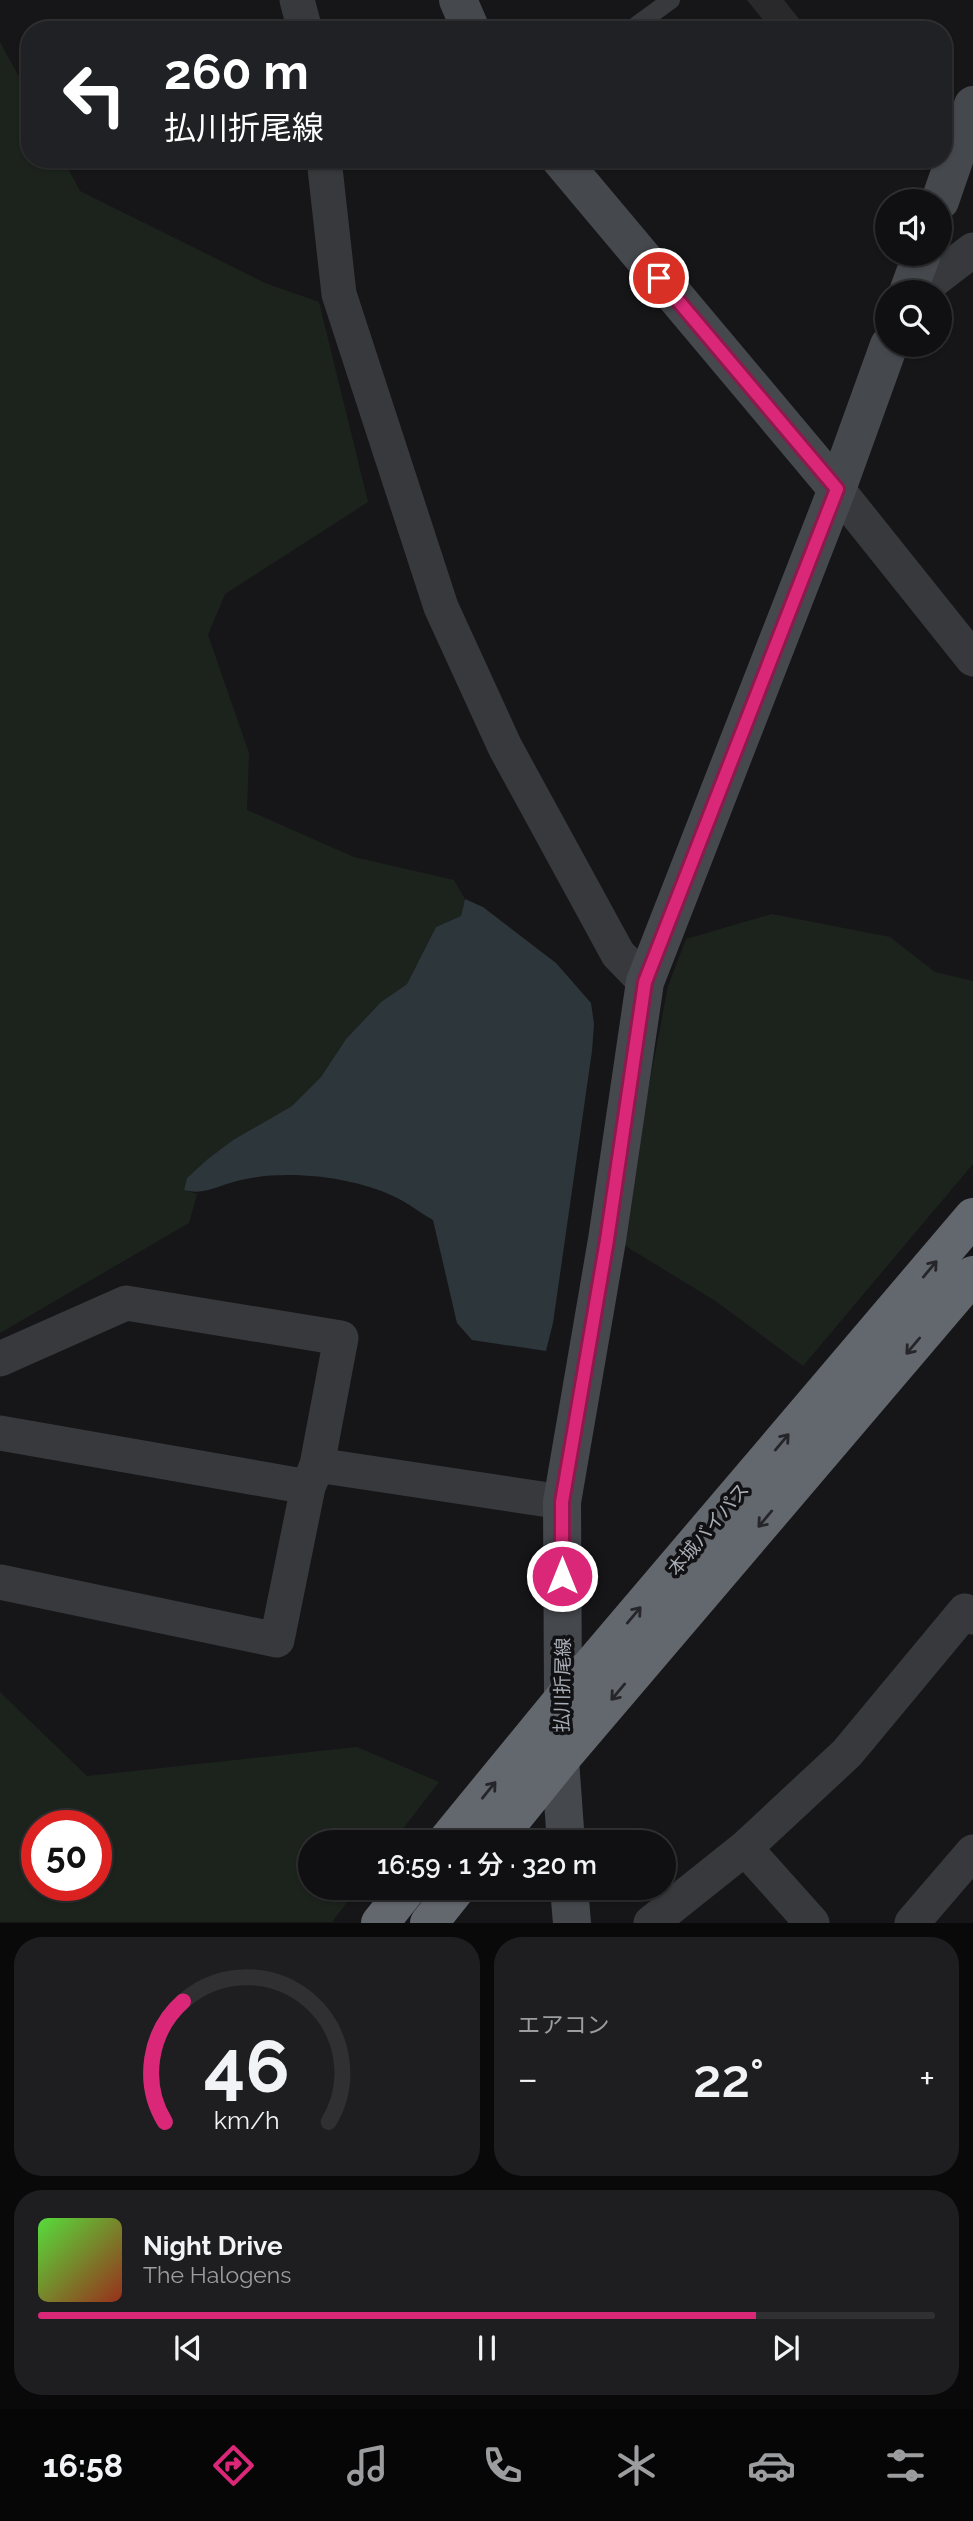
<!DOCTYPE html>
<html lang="ja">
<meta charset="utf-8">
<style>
body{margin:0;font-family:Raleway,"Noto Sans JP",sans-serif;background:#1e1e20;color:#f1f3f6;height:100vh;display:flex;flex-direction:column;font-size:26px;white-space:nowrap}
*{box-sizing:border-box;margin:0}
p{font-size:23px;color:#9c9d9f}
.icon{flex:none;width:38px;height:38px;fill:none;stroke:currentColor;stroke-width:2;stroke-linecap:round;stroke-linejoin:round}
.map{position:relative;height:1923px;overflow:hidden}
.side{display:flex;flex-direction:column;gap:14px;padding:14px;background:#09090a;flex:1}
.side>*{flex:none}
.top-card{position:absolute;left:21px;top:21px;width:931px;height:147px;border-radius:28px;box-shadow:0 2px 5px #0004,0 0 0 2px #303032;background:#202124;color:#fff;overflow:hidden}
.controls{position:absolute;left:875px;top:189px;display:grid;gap:14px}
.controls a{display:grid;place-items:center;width:77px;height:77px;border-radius:50%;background:#101012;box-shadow:0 2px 5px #0004,0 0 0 2px #303032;font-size:35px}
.speed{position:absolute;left:21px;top:1810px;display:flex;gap:14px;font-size:35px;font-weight:700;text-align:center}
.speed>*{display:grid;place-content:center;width:91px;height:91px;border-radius:50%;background:#101012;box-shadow:0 2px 5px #0004,0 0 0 2px #303032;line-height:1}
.speed .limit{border:10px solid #d22;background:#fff;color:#111}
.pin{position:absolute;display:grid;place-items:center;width:60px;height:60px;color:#fff;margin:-30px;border:4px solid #fff;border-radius:50%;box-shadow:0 2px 7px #0007}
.me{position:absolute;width:77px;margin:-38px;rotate:0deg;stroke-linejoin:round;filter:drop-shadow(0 0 5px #0008)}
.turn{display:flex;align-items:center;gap:24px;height:147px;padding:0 28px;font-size:32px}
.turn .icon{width:91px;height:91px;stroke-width:2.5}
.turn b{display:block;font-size:49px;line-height:60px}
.big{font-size:52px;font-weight:600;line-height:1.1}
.side .tile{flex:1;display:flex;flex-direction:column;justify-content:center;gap:10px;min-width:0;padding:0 24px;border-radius:28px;background:#1e1e20}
.side .dial{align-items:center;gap:0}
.dial svg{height:182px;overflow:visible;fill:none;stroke:#303032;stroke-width:7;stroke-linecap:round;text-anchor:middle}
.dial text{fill:#f1f3f6;stroke:none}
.song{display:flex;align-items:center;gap:21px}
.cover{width:84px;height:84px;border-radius:10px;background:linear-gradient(135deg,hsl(110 70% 55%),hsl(10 70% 35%))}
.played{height:7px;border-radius:4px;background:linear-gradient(90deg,#db2777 80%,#303032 80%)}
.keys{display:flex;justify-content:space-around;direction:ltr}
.heat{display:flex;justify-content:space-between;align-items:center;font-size:38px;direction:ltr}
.side .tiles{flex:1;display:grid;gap:14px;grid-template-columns:1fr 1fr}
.tile:last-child{grid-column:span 2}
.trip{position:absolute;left:298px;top:1830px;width:378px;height:70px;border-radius:35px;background:#101012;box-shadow:0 2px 5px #0004,0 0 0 2px #303032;font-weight:600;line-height:70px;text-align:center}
.tabs{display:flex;height:112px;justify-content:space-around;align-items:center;background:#060607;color:#9c9d9f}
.tabs .icon{width:49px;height:49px}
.tabs .selected{color:#db2777}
.tabs b{font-size:32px;color:#f1f3f6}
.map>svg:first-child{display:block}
</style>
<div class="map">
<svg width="973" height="1923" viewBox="0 0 973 1923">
<rect width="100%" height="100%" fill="#161618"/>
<path fill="#1c231d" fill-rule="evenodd" d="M 0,42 L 30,97 L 30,159 L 63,159 L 80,191 L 265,283 L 319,302 L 368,502 L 225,594 L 208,635 L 249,753 L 247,810 L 354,857 L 454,880 L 465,899 L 461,916 L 436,927 L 407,984 L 381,1002 L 346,1039 L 321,1077 L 292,1106 L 233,1140 L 187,1178 L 184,1190 L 197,1194 L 189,1223 L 0,1333 Z
M 772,914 L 890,937 L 935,972 L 973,981 L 973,1164 L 803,1366 L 717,1302 L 619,1242 L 668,986 L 686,939 Z
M 0,1692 L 87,1776 L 357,1747 L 439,1782 L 392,1843 L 310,1843 L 310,1888 L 358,1888 L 332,1922 L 0,1922 ZM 37,1825 L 96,1825 L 96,1885 L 37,1885 Z"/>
<path fill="#2d363b" d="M 465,899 L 483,907 L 556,963 L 591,1003 L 594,1024 L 592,1051 L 553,1323 L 546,1351 L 472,1340 L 457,1323 L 433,1220 C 422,1214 412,1206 401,1200 C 358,1177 289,1169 241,1180 C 221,1184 205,1196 184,1190 L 187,1178 L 208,1159 L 233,1140 L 292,1106 L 321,1077 L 346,1039 L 381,1002 L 407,984 L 436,927 L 461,916 Z"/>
<path fill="#29292c" d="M 747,0 L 784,0 L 799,19 L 786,30 L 771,30 Z"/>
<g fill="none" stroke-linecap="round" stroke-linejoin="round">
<path stroke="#37393d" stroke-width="18" d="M 630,30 L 671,0"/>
<path stroke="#37393d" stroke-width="35" d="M 297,0 L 305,30
M 324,159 L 339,294 L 441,607 L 505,747 L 618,954 L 645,982
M 918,292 L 973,250
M 837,489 L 973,659
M 0,1359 L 126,1303 L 341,1338 L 317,1465 L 308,1487 L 277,1640 L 0,1582
M 0,1433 L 308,1487
M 317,1465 L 562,1502
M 745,1848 L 812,1923
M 651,1923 L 745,1848 L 847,1753 L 965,1611 L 973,1617
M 912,1923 L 973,1852"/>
<path stroke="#45484d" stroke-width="38" d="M 458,0 L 471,30
M 560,159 L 837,489
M 940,201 L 973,105
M 908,292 L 922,254
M 566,1843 L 560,1760 L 563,1699 L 562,1502 L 607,1240 L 645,982 L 837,489 L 889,345
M 569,1888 L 572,1923"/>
<path stroke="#63676e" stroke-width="38" d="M 445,1843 L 563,1699 L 973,1217
M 493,1843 L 560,1760 L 973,1275
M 380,1923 L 408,1888
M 429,1923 L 457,1888"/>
</g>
<defs><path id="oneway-shaft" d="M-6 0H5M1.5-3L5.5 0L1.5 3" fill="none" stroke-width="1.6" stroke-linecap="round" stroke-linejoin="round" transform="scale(1.75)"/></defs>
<g stroke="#26262a">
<use href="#oneway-shaft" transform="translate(930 1269) rotate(-50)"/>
<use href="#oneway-shaft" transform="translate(913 1346) rotate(130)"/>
<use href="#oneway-shaft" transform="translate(782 1442) rotate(-50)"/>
<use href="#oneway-shaft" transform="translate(765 1519) rotate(130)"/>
<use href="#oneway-shaft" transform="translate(634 1615) rotate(-50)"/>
<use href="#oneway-shaft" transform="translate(618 1692) rotate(130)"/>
<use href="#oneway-shaft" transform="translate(489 1790) rotate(-51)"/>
</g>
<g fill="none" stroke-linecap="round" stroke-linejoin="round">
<g stroke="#8e194d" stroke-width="18">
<path id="route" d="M 562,1576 L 562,1502 L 607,1240 L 645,982 L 837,489 L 659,278"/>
</g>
<use href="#route" stroke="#db2777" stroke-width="12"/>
</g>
<g text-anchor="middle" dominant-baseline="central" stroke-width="7" stroke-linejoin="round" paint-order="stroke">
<g font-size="19" fill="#a9aeb7" stroke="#111113">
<text transform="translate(708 1529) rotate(-50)">本城バイパス</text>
<text transform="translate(562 1685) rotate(-89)">払川折尾線</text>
</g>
</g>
</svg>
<div class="controls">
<a><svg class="icon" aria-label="sound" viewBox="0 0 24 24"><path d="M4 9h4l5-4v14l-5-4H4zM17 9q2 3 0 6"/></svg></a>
<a><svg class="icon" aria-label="search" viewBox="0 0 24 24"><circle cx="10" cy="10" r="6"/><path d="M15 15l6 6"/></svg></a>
</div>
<div class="speed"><div class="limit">50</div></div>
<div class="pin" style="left:659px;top:278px;background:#d93025"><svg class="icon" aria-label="arrive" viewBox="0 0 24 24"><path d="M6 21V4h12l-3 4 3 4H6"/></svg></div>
<svg class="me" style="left:562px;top:1576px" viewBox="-20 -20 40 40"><circle r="17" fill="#db2777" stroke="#fff" stroke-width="3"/><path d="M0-11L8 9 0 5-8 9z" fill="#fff"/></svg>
<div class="trip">16:59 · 1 分 · 320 m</div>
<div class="top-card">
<div class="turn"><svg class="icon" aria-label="left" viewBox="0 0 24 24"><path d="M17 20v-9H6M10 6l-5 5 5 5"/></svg><div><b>260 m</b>払川折尾線</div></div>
</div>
</div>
<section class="side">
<div class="tiles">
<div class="tile dial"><svg viewBox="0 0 100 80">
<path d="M14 69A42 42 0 1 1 86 69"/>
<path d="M14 69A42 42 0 0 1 22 16" stroke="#db2777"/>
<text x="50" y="56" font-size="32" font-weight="700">46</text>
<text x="50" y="72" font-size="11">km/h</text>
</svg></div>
<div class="tile"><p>エアコン</p>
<div class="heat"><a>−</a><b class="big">22°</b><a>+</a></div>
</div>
<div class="tile">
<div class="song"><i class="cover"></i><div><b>Night Drive</b><p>The Halogens</p></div></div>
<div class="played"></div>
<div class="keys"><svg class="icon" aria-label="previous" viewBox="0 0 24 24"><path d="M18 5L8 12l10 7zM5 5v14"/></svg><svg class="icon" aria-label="pause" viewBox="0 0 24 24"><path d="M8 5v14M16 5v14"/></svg><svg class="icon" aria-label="next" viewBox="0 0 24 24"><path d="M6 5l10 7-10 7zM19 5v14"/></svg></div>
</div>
</div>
</section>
<nav class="tabs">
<b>16:58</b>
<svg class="icon selected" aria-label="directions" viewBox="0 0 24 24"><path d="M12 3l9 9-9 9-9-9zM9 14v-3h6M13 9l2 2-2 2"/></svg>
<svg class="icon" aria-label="music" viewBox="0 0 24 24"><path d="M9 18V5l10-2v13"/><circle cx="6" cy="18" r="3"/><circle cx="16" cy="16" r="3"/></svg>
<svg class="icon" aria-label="phone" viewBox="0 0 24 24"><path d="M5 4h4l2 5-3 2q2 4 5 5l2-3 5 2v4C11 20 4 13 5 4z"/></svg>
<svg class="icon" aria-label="climate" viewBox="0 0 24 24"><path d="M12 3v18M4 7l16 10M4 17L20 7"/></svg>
<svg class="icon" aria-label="car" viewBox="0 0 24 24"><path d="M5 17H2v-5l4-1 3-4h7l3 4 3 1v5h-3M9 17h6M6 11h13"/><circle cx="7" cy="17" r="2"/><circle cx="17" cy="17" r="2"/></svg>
<svg class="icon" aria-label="filters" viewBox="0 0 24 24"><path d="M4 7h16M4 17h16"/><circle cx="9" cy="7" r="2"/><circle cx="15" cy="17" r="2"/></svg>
</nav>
